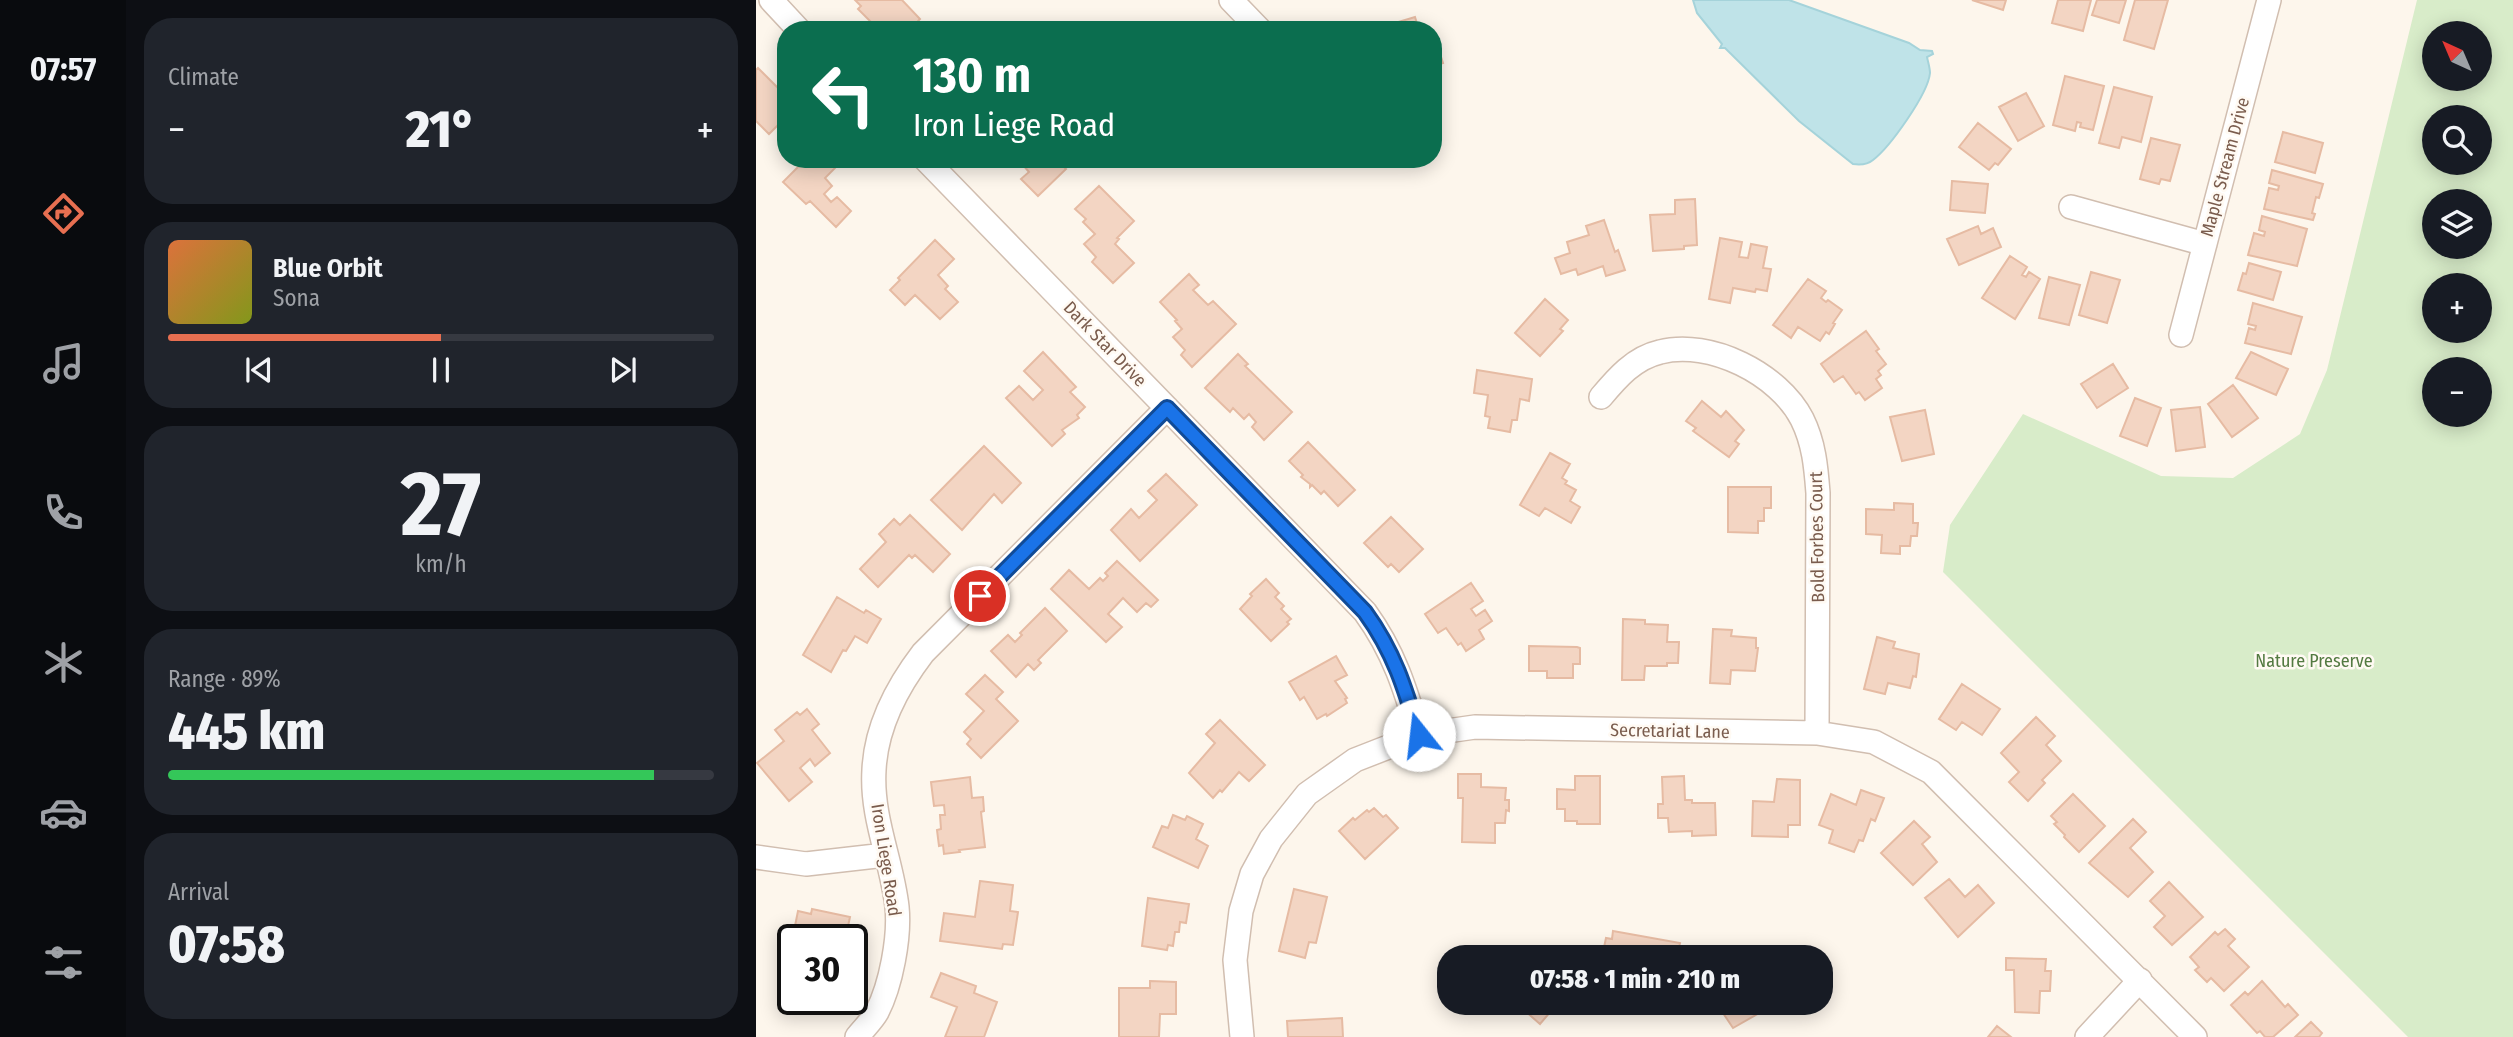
<!DOCTYPE html>
<meta charset="utf-8">
<style>
body{margin:0;font-family:"Fira Sans Condensed",sans-serif;background:#20242c;color:#f1f3f6;height:100vh;display:flex;flex-direction:column;font-size:26px;white-space:nowrap}
*{box-sizing:border-box;margin:0}
p{font-size:23px;color:#9ea1a6}
.icon{flex:none;width:38px;height:38px;fill:none;stroke:currentColor;stroke-width:2;stroke-linecap:round;stroke-linejoin:round}
.map{position:relative;flex:1;overflow:hidden}
.details{display:flex;flex-direction:column;gap:18px;padding:18px;background:#0d0f14;width:630px}
.details>*{flex:none}
.hud{position:absolute;left:21px;top:21px;width:665px;height:147px;border-radius:28px;box-shadow:0 4px 18px #0003;background:#0b6e4f;color:#fff;overflow:hidden}
.needle{width:46px;rotate:316deg}
.buttons{position:absolute;left:1666px;top:21px;display:grid;gap:14px}
.buttons a{display:grid;place-items:center;width:70px;height:70px;border-radius:50%;background:#171b24;box-shadow:0 4px 18px #0003;font-size:35px}
.speed{position:absolute;left:21px;top:924px;display:flex;gap:14px;font-size:35px;font-weight:700;text-align:center}
.speed>*{display:grid;place-content:center;width:91px;height:91px;border-radius:50%;background:#171b24;box-shadow:0 4px 18px #0003;line-height:1}
.speed .limit{border:4px solid #111;border-radius:10px;background:#fff;color:#111}
.pin{position:absolute;display:grid;place-items:center;width:60px;height:60px;color:#fff;margin:-30px;border:4px solid #fff;border-radius:50%;box-shadow:0 2px 7px #0007}
.me{position:absolute;width:77px;margin:-38px;rotate:344deg;stroke-linejoin:round;filter:drop-shadow(0 0 5px #0008)}
.turn{display:flex;align-items:center;gap:24px;height:147px;padding:0 21px;font-size:32px}
.turn .icon{width:91px;height:91px;stroke-width:2.5}
.turn b{display:block;font-size:49px;line-height:60px}
.big{font-size:52px;font-weight:800;line-height:1.1}
.details .tile{flex:1;display:flex;flex-direction:column;justify-content:center;gap:10px;min-width:0;padding:0 24px;border-radius:28px;background:#20242c}
.details .dial{align-items:center;gap:0}
.dial b{font-size:91px;line-height:1}
.song{display:flex;align-items:center;gap:21px}
.cover{width:84px;height:84px;border-radius:10px;background:linear-gradient(135deg,hsl(20 70% 55%),hsl(70 70% 35%))}
.played{height:7px;border-radius:4px;background:linear-gradient(90deg,#e76f51 50%,#363941 50%)}
.keys{display:flex;justify-content:space-around;direction:ltr}
.heat{display:flex;justify-content:space-between;align-items:center;font-size:38px;direction:ltr}
.charge{height:10px;border-radius:5px;background:linear-gradient(90deg,#34c759 89%,#363941 0)}
.trip{position:absolute;left:681px;top:945px;width:396px;height:70px;border-radius:28px;background:#171b24;box-shadow:0 4px 18px #0003;font-weight:800;line-height:70px;text-align:center}
main{display:flex;flex:1;min-height:0}
.tab-bar{display:flex;flex-direction:column;width:126px;justify-content:space-around;align-items:center;background:#090b0e;color:#9ea1a6}
.tab-bar .icon{width:49px;height:49px}
.tab-bar .active{color:#e76f51}
.tab-bar b{font-size:32px;color:#f1f3f6}
.map>svg:first-child{display:block}
</style>
<main>
<nav class="tab-bar">
<b>07:57</b>
<svg class="icon active" aria-label="directions" viewBox="0 0 24 24"><path d="M12 3l9 9-9 9-9-9zM9 14v-3h6M13 9l2 2-2 2"/></svg>
<svg class="icon" aria-label="music" viewBox="0 0 24 24"><path d="M9 18V5l10-2v13"/><circle cx="6" cy="18" r="3"/><circle cx="16" cy="16" r="3"/></svg>
<svg class="icon" aria-label="phone" viewBox="0 0 24 24"><path d="M5 4h4l2 5-3 2q2 4 5 5l2-3 5 2v4C11 20 4 13 5 4z"/></svg>
<svg class="icon" aria-label="climate" viewBox="0 0 24 24"><path d="M12 3v18M4 7l16 10M4 17L20 7"/></svg>
<svg class="icon" aria-label="car" viewBox="0 0 24 24"><path d="M5 17H2v-5l4-1 3-4h7l3 4 3 1v5h-3M9 17h6M6 11h13"/><circle cx="7" cy="17" r="2"/><circle cx="17" cy="17" r="2"/></svg>
<svg class="icon" aria-label="filters" viewBox="0 0 24 24"><path d="M4 7h16M4 17h16"/><circle cx="9" cy="7" r="2"/><circle cx="15" cy="17" r="2"/></svg>
</nav>
<section class="details">
<div class="tile"><p>Climate</p>
<div class="heat"><a>−</a><b class="big">21°</b><a>+</a></div>
</div>
<div class="tile">
<div class="song"><i class="cover"></i><div><b>Blue Orbit</b><p>Sona</p></div></div>
<div class="played"></div>
<div class="keys"><svg class="icon" aria-label="previous" viewBox="0 0 24 24"><path d="M18 5L8 12l10 7zM5 5v14"/></svg><svg class="icon" aria-label="pause" viewBox="0 0 24 24"><path d="M8 5v14M16 5v14"/></svg><svg class="icon" aria-label="next" viewBox="0 0 24 24"><path d="M6 5l10 7-10 7zM19 5v14"/></svg></div>
</div>
<div class="tile dial"><b>27</b><p>km/h</p></div>
<div class="tile"><p>Range · 89%</p><b class="big">445 km</b><div class="charge"></div></div>
<div class="tile"><p>Arrival</p><b class="big">07:58</b></div>
</section>
<div class="map">
<svg width="1757" height="1037" viewBox="0 0 1757 1037">
<rect width="100%" height="100%" fill="#fdf6ec"/>
<path fill="#d8ecc9" fill-rule="evenodd" d="M 1661,0 L 1757,0 L 1757,1037 L 1652,1037 L 1187,572 L 1194,525 L 1267,414 L 1405,476 L 1477,478 L 1544,434 L 1571,370 ZM 1678,33 L 1724,33 L 1724,79 L 1678,79 ZM 1678,117 L 1724,117 L 1724,163 L 1678,163 ZM 1678,201 L 1724,201 L 1724,247 L 1678,247 ZM 1678,285 L 1724,285 L 1724,331 L 1678,331 ZM 1678,369 L 1724,369 L 1724,415 L 1678,415 Z"/>
<path fill="#bfe3e8" stroke="#a5d3da" stroke-width="2" d="M 937,0 L 1033,0 L 1153,43 L 1164,50 L 1176,51 L 1177,54 L 1171,57 C 1172,62 1174,68 1174,73 C 1172,94 1134,147 1117,160 C 1111,165 1104,165 1097,164 L 1043,121 L 969,48 L 964,48 L 966,44 L 941,13 Z"/>
<path fill="#f3d5c3" stroke="#e6bba3" stroke-width="2" d="M 99,0 L 146,0 L 164,19 L 154,30 L 115,30 L 119,26 L 102,9 L 105,6 Z
M 1216,0 L 1250,0 L 1247,10 Z
M 1302,0 L 1335,0 L 1327,31 L 1296,23 Z
M 1341,0 L 1370,0 L 1363,23 L 1336,15 Z
M 1379,0 L 1412,0 L 1398,49 L 1368,40 Z
M 659,17 L 663,30 L 630,30 L 629,26 Z
M 679,38 L 687,63 L 677,66 L 677,39 Z
M 2,68 L 30,96 L 30,117 L 13,134 L 0,121 L 0,70 Z
M 1309,76 L 1348,86 L 1337,130 L 1324,127 L 1325,123 L 1321,122 L 1319,131 L 1297,125 Z
M 1358,87 L 1396,97 L 1385,142 L 1366,137 L 1363,148 L 1343,143 Z
M 1270,93 L 1288,126 L 1262,141 L 1243,107 Z
M 1222,123 L 1255,149 L 1242,165 L 1239,163 L 1233,170 L 1203,147 Z
M 1527,132 L 1567,143 L 1559,173 L 1519,162 Z
M 1395,138 L 1424,145 L 1414,181 L 1405,179 L 1403,184 L 1384,179 Z
M 50,159 L 77,159 L 82,165 L 69,178 L 76,186 L 68,194 L 75,202 L 81,197 L 95,211 L 80,227 L 54,201 L 50,204 L 27,182 Z
M 262,159 L 310,159 L 305,164 L 310,169 L 282,196 L 265,179 L 273,172 Z
M 1516,170 L 1567,184 L 1563,198 L 1560,197 L 1556,213 L 1559,214 L 1557,220 L 1508,209 L 1513,188 L 1522,190 L 1523,186 L 1513,183 Z
M 1196,181 L 1232,184 L 1229,213 L 1194,210 Z
M 343,186 L 378,221 L 361,238 L 363,239 L 359,244 L 378,263 L 357,283 L 336,262 L 340,257 L 328,244 L 339,234 L 327,222 L 330,219 L 319,209 Z
M 939,199 L 941,245 L 928,246 L 928,249 L 897,251 L 894,215 L 919,214 L 919,200 Z
M 1506,216 L 1551,229 L 1541,266 L 1492,255 L 1498,233 L 1508,236 L 1509,232 L 1503,230 Z
M 848,220 L 859,252 L 862,250 L 869,270 L 850,276 L 847,266 L 822,275 L 820,269 L 805,274 L 799,258 L 814,253 L 811,242 L 833,235 L 830,226 Z
M 1222,226 L 1225,234 L 1237,228 L 1245,247 L 1203,265 L 1191,239 Z
M 964,238 L 986,242 L 983,257 L 992,258 L 995,244 L 1011,247 L 1007,268 L 1015,269 L 1011,291 L 1000,289 L 999,292 L 977,288 L 974,303 L 953,299 Z
M 179,240 L 198,259 L 182,275 L 192,286 L 189,289 L 202,302 L 184,319 L 159,295 L 149,305 L 134,290 L 144,280 L 142,278 Z
M 1254,256 L 1271,267 L 1266,275 L 1270,277 L 1273,272 L 1284,279 L 1259,319 L 1226,298 Z
M 1493,263 L 1525,272 L 1517,300 L 1482,290 L 1487,273 L 1490,274 Z
M 1335,272 L 1364,280 L 1351,323 L 1323,315 Z
M 433,274 L 443,285 L 437,290 L 452,305 L 457,301 L 480,324 L 436,367 L 425,355 L 429,350 L 417,337 L 426,329 L 419,321 L 421,320 L 404,302 Z
M 1293,277 L 1324,285 L 1313,325 L 1283,318 Z
M 1052,279 L 1070,291 L 1065,298 L 1070,302 L 1072,300 L 1086,310 L 1077,323 L 1079,324 L 1073,334 L 1070,332 L 1064,341 L 1042,327 L 1035,338 L 1017,325 Z
M 789,299 L 812,320 L 804,329 L 807,331 L 784,356 L 759,333 Z
M 1497,303 L 1546,317 L 1535,354 L 1489,343 L 1493,328 L 1499,330 L 1500,326 L 1492,324 Z
M 1110,331 L 1123,349 L 1120,351 L 1130,364 L 1122,371 L 1125,375 L 1120,379 L 1126,388 L 1109,400 L 1103,392 L 1100,394 L 1087,376 L 1078,382 L 1065,364 Z
M 287,352 L 320,387 L 314,392 L 329,407 L 321,415 L 323,418 L 306,430 L 309,434 L 296,446 L 250,398 L 263,386 L 277,400 L 287,390 L 268,371 Z
M 1495,352 L 1532,369 L 1520,395 L 1480,378 Z
M 482,354 L 492,364 L 489,366 L 536,412 L 508,440 L 496,427 L 500,422 L 493,414 L 488,419 L 477,408 L 474,412 L 449,388 Z
M 1357,364 L 1372,388 L 1341,408 L 1325,384 Z
M 721,370 L 776,379 L 773,401 L 764,399 L 761,420 L 756,420 L 754,432 L 732,428 L 734,417 L 729,416 L 732,395 L 718,393 Z
M 1477,385 L 1502,418 L 1476,437 L 1452,404 Z
M 1379,398 L 1405,408 L 1391,446 L 1364,436 Z
M 946,401 L 965,417 L 970,411 L 988,430 L 979,441 L 983,444 L 973,457 L 937,431 L 940,428 L 930,421 Z
M 1444,407 L 1449,447 L 1420,451 L 1415,410 Z
M 1169,410 L 1178,454 L 1146,461 L 1134,417 Z
M 552,442 L 599,490 L 582,506 L 568,491 L 565,494 L 556,485 L 554,487 L 554,484 L 545,477 L 547,475 L 533,461 Z
M 228,446 L 265,483 L 246,503 L 238,494 L 206,530 L 175,500 Z
M 794,453 L 814,464 L 806,478 L 811,481 L 809,484 L 820,490 L 814,501 L 824,507 L 815,523 L 789,508 L 783,516 L 764,505 Z
M 410,474 L 441,505 L 384,561 L 355,530 L 375,509 L 383,518 L 401,500 L 392,491 Z
M 972,487 L 1015,487 L 1015,508 L 1008,508 L 1008,521 L 1002,521 L 1002,533 L 972,532 Z
M 1138,503 L 1157,504 L 1157,523 L 1162,523 L 1161,536 L 1155,536 L 1154,546 L 1144,546 L 1144,554 L 1125,553 L 1126,535 L 1110,534 L 1110,509 L 1138,510 Z
M 154,515 L 194,554 L 177,572 L 159,555 L 156,558 L 153,555 L 122,587 L 104,569 L 130,542 L 123,534 L 138,519 L 144,525 Z
M 635,517 L 667,549 L 643,572 L 635,564 L 632,567 L 608,543 Z
M 361,561 L 402,600 L 395,607 L 390,603 L 381,612 L 367,598 L 352,614 L 366,627 L 350,642 L 295,589 L 313,570 L 333,589 L 344,578 L 347,581 L 352,576 L 349,573 Z
M 510,579 L 523,593 L 519,597 L 528,606 L 525,609 L 535,619 L 531,622 L 533,624 L 515,641 L 484,609 L 496,596 L 494,594 Z
M 715,583 L 727,601 L 715,609 L 720,616 L 729,610 L 736,621 L 723,630 L 728,639 L 710,651 L 705,643 L 702,645 L 690,628 L 682,633 L 669,614 Z
M 81,597 L 108,613 L 110,610 L 125,619 L 111,643 L 99,636 L 90,651 L 87,650 L 75,672 L 47,655 Z
M 289,608 L 311,631 L 282,660 L 285,663 L 278,670 L 272,664 L 260,677 L 235,651 L 252,635 L 259,642 L 266,635 L 264,633 Z
M 867,619 L 889,620 L 889,624 L 912,625 L 911,642 L 923,642 L 922,663 L 911,663 L 911,666 L 889,666 L 888,680 L 866,680 Z
M 957,629 L 976,630 L 975,636 L 1000,638 L 1000,648 L 1002,648 L 999,671 L 975,670 L 974,684 L 954,683 Z
M 1121,637 L 1139,642 L 1137,648 L 1163,654 L 1160,677 L 1157,676 L 1154,688 L 1132,683 L 1129,694 L 1108,689 Z
M 773,646 L 821,647 L 824,648 L 824,664 L 817,664 L 817,678 L 791,678 L 791,671 L 773,671 Z
M 580,656 L 591,675 L 579,681 L 591,698 L 589,699 L 591,703 L 571,716 L 570,714 L 561,719 L 548,697 L 544,700 L 533,682 Z
M 229,675 L 247,692 L 240,699 L 262,721 L 225,758 L 211,744 L 215,739 L 208,732 L 228,711 L 210,694 Z
M 1206,684 L 1244,709 L 1226,735 L 1206,722 L 1200,730 L 1183,719 Z
M 51,709 L 63,724 L 56,730 L 74,753 L 59,766 L 54,759 L 44,768 L 56,782 L 33,801 L 1,763 L 28,741 L 19,730 L 41,712 L 44,715 Z
M 1280,717 L 1299,736 L 1290,745 L 1305,761 L 1286,780 L 1289,783 L 1272,801 L 1253,782 L 1263,772 L 1245,753 Z
M 464,720 L 509,765 L 493,781 L 483,772 L 466,792 L 464,790 L 457,798 L 433,773 L 459,743 L 450,734 Z
M 702,774 L 725,774 L 725,787 L 750,788 L 749,800 L 753,800 L 753,811 L 750,810 L 749,823 L 739,823 L 739,843 L 706,842 L 707,798 L 702,798 Z
M 819,776 L 844,776 L 844,824 L 821,824 L 821,821 L 809,821 L 809,809 L 801,809 L 801,789 L 819,790 Z
M 928,776 L 929,800 L 936,800 L 936,803 L 959,803 L 960,835 L 936,836 L 936,831 L 913,832 L 912,818 L 902,818 L 902,804 L 907,804 L 906,777 Z
M 214,777 L 216,798 L 227,797 L 228,811 L 225,812 L 229,847 L 203,850 L 204,852 L 188,854 L 187,845 L 183,846 L 181,830 L 185,829 L 184,815 L 189,815 L 188,805 L 178,806 L 175,782 Z
M 1021,779 L 1044,780 L 1044,825 L 1032,825 L 1032,837 L 996,836 L 997,801 L 1018,802 Z
M 1105,790 L 1128,798 L 1119,821 L 1115,819 L 1107,841 L 1103,840 L 1098,852 L 1073,843 L 1077,830 L 1063,825 L 1075,794 L 1100,805 Z
M 1317,794 L 1349,826 L 1323,852 L 1308,837 L 1309,835 L 1298,824 L 1301,822 L 1295,816 Z
M 618,808 L 627,817 L 630,815 L 642,828 L 609,859 L 583,831 L 597,818 L 599,820 L 611,810 L 613,812 Z
M 417,815 L 429,820 L 431,816 L 447,824 L 440,839 L 452,846 L 442,868 L 397,847 L 406,826 L 412,828 Z
M 1377,819 L 1390,832 L 1374,848 L 1397,872 L 1372,897 L 1333,863 Z
M 1158,821 L 1174,837 L 1166,844 L 1181,862 L 1157,885 L 1125,853 Z
M 1193,879 L 1209,897 L 1222,885 L 1238,903 L 1202,937 L 1169,898 Z
M 224,881 L 257,885 L 254,911 L 262,912 L 257,945 L 247,944 L 246,949 L 184,941 L 188,913 L 219,917 Z
M 1413,882 L 1447,917 L 1416,945 L 1398,927 L 1409,916 L 1394,901 Z
M 538,889 L 571,897 L 560,943 L 553,942 L 549,958 L 523,951 Z
M 392,898 L 433,904 L 430,923 L 424,922 L 423,932 L 419,932 L 417,946 L 412,945 L 411,950 L 386,946 Z
M 56,909 L 94,917 L 89,940 L 51,940 L 53,929 L 39,926 L 42,911 L 55,914 Z
M 1469,929 L 1479,939 L 1472,946 L 1493,967 L 1468,991 L 1455,978 L 1451,982 L 1439,970 L 1443,967 L 1434,957 L 1459,932 L 1462,935 Z
M 857,931 L 924,943 L 921,957 L 846,957 L 850,938 L 856,939 Z
M 1250,958 L 1290,959 L 1289,971 L 1295,971 L 1294,991 L 1284,991 L 1283,1013 L 1259,1012 L 1258,970 L 1250,970 Z
M 185,973 L 220,986 L 218,993 L 241,1002 L 228,1037 L 189,1037 L 201,1007 L 175,997 Z
M 394,981 L 420,982 L 420,1014 L 404,1014 L 403,1037 L 363,1037 L 363,988 L 394,988 Z
M 1506,981 L 1529,1007 L 1532,1004 L 1542,1015 L 1517,1037 L 1509,1037 L 1504,1031 L 1501,1033 L 1475,1005 L 1489,992 L 1492,995 Z
M 760,1003 L 799,1003 L 801,1004 L 784,1024 Z
M 969,1003 L 999,1003 L 1005,1012 L 977,1028 L 965,1010 L 971,1007 Z
M 586,1018 L 587,1037 L 532,1037 L 531,1021 Z
M 1555,1022 L 1566,1033 L 1563,1037 L 1539,1037 Z
M 1241,1026 L 1255,1037 L 1232,1037 Z"/>
<g fill="none" stroke-linecap="round" stroke-linejoin="round">
<g stroke="#d1beb0" stroke-width="26">
<path id="street" d="M 15,0 L 43,30
M 475,0 L 504,30
M 169,159 L 609,612 C 638,652 649,688 663,735
M 1315,207 L 1449,244
M 1425,335 L 1513,0
M 845,397 C 861,378 878,358 904,352 C 954,339 1023,374 1046,419 C 1058,443 1060,467 1062,493 L 1061,733
M 0,857 L 50,864 L 129,855
M 101,1037 C 107,1029 116,1021 121,1012 C 135,985 144,937 141,907 C 136,861 115,818 118,770 C 120,726 141,687 167,653 L 411,408
M 486,1037 L 479,960 L 485,911 L 496,874 L 515,839 L 551,794 L 599,760 L 663,735 L 719,727 L 1061,733 L 1118,742 L 1175,772 L 1439,1037
M 1331,1037 L 1384,980"/>
</g>
<use href="#street" stroke="#fff" stroke-width="23"/>
</g>
<g fill="none" stroke-linecap="round" stroke-linejoin="round">
<g stroke="#114b97" stroke-width="18">
<path id="route" d="M 224,596 L 411,408 L 609,612 C 638,652 649,688 663,735"/>
</g>
<use href="#route" stroke="#1a73e8" stroke-width="12"/>
</g>
<g text-anchor="middle" dominant-baseline="central" stroke-width="5" stroke-linejoin="round" paint-order="stroke">
<g font-size="18" fill="#7a5c4d" stroke="#fffaf3">
<text transform="translate(1469 167) rotate(-75)">Maple Stream Drive</text>
<text transform="translate(349 344) rotate(46)">Dark Star Drive</text>
<text transform="translate(1061 537) rotate(-91)">Bold Forbes Court</text>
<text transform="translate(914 731) rotate(1)">Secretariat Lane</text>
<text transform="translate(130 860) rotate(81)">Iron Liege Road</text>
</g>
<g font-size="18" fill="#537a41" stroke="#fffaf3">
<text x="1558" y="661">Nature Preserve</text>
</g>
</g>
</svg>
<div class="buttons">
<a><svg class="needle" viewBox="-14 -14 28 28"><path d="M0-13l5 13h-10z" fill="#e53935"/><path d="M0 13l5-13h-10z" fill="#9ea1a6"/></svg></a>
<a><svg class="icon" aria-label="search" viewBox="0 0 24 24"><circle cx="10" cy="10" r="6"/><path d="M15 15l6 6"/></svg></a>
<a><svg class="icon" aria-label="layers" viewBox="0 0 24 24"><path d="M12 4l9 5-9 5-9-5zM3 14l9 5 9-5"/></svg></a>
<a>+</a>
<a>−</a>
</div>
<div class="speed"><div class="limit">30</div></div>
<div class="pin" style="left:224px;top:596px;background:#d93025"><svg class="icon" aria-label="arrive" viewBox="0 0 24 24"><path d="M6 21V4h12l-3 4 3 4H6"/></svg></div>
<svg class="me" style="left:663px;top:735px" viewBox="-20 -20 40 40"><circle r="19" fill="#fff"/><path d="M0-13L10 11 0 6-10 11z" fill="#1a73e8"/></svg>
<div class="trip">07:58 · 1 min · 210 m</div>
<div class="hud">
<div class="turn"><svg class="icon" aria-label="left" viewBox="0 0 24 24"><path d="M17 20v-9H6M10 6l-5 5 5 5"/></svg><div><b>130 m</b>Iron Liege Road</div></div>
</div>
</div>
</main>
